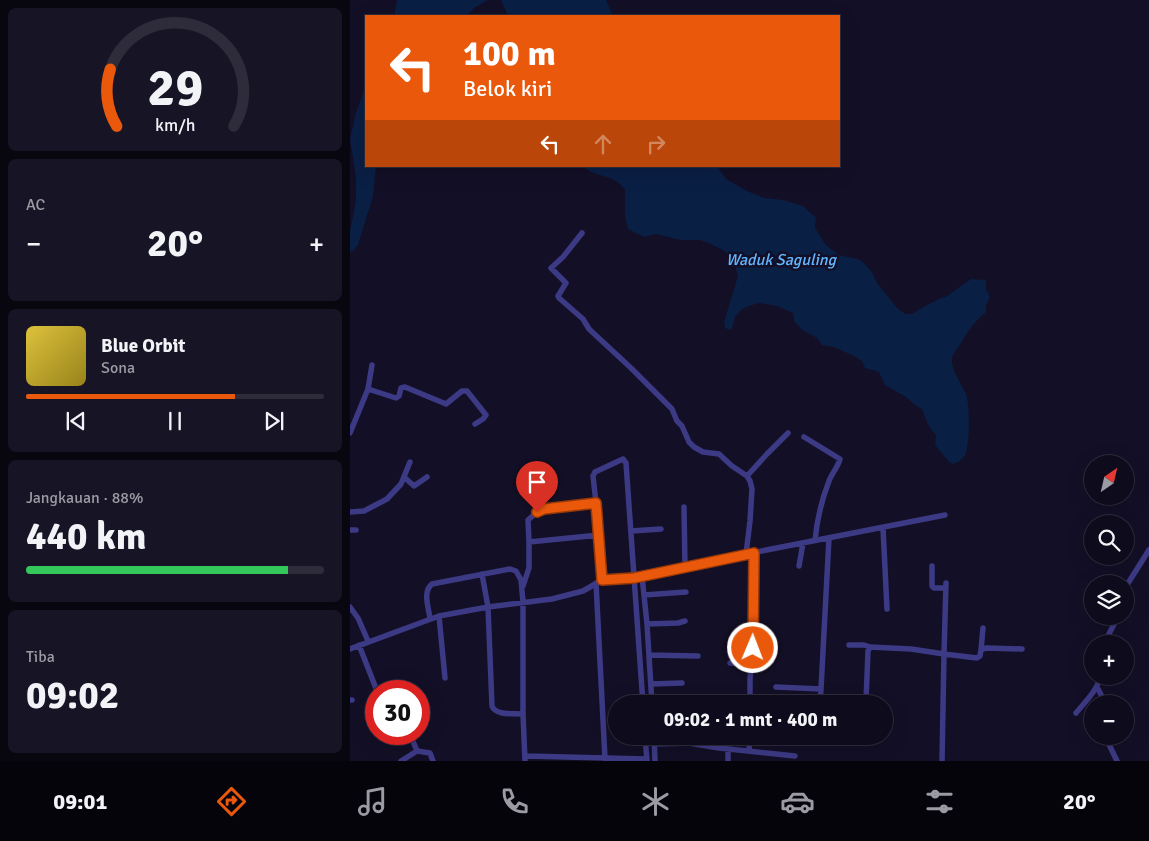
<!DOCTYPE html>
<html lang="id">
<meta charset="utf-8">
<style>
body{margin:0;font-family:Signika,sans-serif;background:#171425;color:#f1f3f6;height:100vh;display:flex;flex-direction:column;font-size:19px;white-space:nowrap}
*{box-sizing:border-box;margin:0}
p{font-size:16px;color:#9b9ba3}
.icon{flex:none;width:28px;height:28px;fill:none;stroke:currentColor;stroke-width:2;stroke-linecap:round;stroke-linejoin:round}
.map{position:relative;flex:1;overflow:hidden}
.details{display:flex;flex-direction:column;gap:8px;padding:8px;background:#08060f;width:350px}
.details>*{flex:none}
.top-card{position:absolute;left:15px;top:15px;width:475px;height:152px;border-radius:0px;box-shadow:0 5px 20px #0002,0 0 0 1px #2e2b3b;background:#ea580c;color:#fff;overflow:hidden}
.needle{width:32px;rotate:34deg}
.buttons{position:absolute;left:734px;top:455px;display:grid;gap:10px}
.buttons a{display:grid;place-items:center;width:50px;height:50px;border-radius:50%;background:#0e0b1c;box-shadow:0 5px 20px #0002,0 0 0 1px #2e2b3b;font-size:25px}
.speed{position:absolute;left:15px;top:680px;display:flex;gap:10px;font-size:25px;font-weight:700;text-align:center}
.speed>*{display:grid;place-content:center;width:65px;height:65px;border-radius:50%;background:#0e0b1c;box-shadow:0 5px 20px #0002,0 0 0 1px #2e2b3b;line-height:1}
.speed .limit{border:8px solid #d22;background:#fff;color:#111}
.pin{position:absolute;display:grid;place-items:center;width:42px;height:42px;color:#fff;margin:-51px -21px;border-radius:50% 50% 50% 0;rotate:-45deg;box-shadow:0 0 5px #0007}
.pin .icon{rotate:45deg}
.me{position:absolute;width:55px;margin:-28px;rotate:1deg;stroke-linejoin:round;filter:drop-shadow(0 0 4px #0008)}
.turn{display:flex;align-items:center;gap:18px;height:105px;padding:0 15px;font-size:22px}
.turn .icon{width:65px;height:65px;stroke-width:2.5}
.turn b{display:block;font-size:35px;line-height:42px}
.lanes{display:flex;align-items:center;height:48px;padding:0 15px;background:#0003;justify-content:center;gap:25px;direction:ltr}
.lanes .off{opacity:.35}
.big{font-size:38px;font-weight:800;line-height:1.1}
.details .card{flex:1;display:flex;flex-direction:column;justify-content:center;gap:8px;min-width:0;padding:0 18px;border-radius:8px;background:#171425}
.details .dial{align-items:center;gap:0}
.dial svg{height:130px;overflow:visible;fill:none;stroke:#2e2b3b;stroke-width:7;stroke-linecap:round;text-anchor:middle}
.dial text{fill:#f1f3f6;stroke:none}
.song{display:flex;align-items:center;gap:15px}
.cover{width:60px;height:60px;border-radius:8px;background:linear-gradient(135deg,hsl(50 70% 55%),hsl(50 70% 35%))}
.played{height:5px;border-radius:2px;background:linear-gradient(90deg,#ea580c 70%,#2e2b3b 70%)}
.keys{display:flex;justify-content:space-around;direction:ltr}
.heat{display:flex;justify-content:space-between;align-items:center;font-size:28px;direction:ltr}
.charge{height:8px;border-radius:4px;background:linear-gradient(90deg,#34c759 88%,#2e2b3b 0)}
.trip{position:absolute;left:258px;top:695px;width:285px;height:50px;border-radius:25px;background:#0e0b1c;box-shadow:0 5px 20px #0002,0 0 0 1px #2e2b3b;font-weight:800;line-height:50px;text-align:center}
.tabs{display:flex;height:80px;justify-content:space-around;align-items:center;background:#06040b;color:#9b9ba3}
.tabs .icon{width:35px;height:35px}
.tabs .on{color:#ea580c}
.tabs b{font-size:22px;color:#f1f3f6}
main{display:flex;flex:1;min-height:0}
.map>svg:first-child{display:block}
</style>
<main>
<section class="details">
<div class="card dial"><svg viewBox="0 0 100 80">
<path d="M14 69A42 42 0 1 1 86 69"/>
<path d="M14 69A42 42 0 0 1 10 34" stroke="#ea580c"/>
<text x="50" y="56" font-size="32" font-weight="700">29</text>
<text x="50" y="72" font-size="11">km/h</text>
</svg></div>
<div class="card"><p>AC</p>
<div class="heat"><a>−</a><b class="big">20°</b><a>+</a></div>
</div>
<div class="card">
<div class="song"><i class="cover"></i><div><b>Blue Orbit</b><p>Sona</p></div></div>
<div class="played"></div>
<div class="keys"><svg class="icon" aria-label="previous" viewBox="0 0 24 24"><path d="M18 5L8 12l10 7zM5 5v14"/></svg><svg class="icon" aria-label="pause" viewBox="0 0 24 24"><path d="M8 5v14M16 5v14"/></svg><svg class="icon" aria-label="next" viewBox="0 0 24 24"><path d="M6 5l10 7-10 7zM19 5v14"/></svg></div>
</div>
<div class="card"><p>Jangkauan · 88%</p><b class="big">440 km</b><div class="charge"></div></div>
<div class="card"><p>Tiba</p><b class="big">09:02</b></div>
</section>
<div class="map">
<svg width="799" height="761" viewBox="0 0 799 761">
<rect width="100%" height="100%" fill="#130f26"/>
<path fill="#0a1f44" d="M 47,0 L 138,0 L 124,8 L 117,16 L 44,16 Z
M 151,0 L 256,0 L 263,16 L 158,16 Z
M 16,84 L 16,166 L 26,166 L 23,196 L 8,245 L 3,251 L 0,252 L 0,232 L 6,200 L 6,178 L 0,139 L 6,113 Z
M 233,166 L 367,166 L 376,179 L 397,191 L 414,198 L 433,200 L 453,206 L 464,216 L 466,218 L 465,228 L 476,245 L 489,255 L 508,259 L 513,262 L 522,272 L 527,283 L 548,309 L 556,314 L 562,314 L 575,306 L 589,299 L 597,296 L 621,279 L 636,280 L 636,289 L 640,297 L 636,305 L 636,312 C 623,323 619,330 610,345 C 607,349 603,353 602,358 C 600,368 612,385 616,394 C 620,404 620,445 615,455 C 612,460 608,462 603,464 L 599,462 L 585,445 L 586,435 C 578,428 576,419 572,409 L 565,405 L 556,397 L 535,385 L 529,372 L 515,368 L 512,361 L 504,356 L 484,347 L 472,345 L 467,338 L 452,330 L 444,321 L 443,313 L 427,306 L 409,303 L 396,307 L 391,310 L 385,317 L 382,328 L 380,330 L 375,328 L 374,322 L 388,276 L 384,261 L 373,250 L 359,243 L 350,240 L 331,240 L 306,234 L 294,237 L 278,229 L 277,225 L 275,216 L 275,190 C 266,174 244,178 233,166 Z"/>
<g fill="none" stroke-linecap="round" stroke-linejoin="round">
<path stroke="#3d3a85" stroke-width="5.5" d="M 232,233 L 213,257 L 201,268 L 216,283 L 208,296 L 209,298 L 233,319 L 239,329 L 281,368 L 322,409 L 327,421 L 332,426 L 339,442 L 344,447 L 353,452 L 369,454 L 382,466 L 397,476 L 400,481 L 402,489 L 400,521 L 396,554
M 18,389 L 46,398 L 49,396 L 51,388 L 55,387 L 96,404 L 112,391 L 117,391 L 136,415 L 133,419 L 125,424
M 0,433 L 18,389 L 22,365
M 454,437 L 490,459 C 488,467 482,473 479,481 C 472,499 467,520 465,540
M 397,476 L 417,454 L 438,433
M 54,477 L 64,486 L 77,477
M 246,503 L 194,509 L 187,512 L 178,520 L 179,542 L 249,535
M 334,507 L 335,566
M 0,512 L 14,511 L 37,499 L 51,484 L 60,462
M 533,528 L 537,609
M 0,530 L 6,530
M 281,531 L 311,529
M 449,566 L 453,543
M 582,566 L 582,586 L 584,588 L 596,588
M 132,574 L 138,607 L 142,706 C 146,716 163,713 173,714
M 292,576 L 297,624 L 302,704
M 252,580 L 246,503 L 243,476 L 245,472 L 273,459 L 276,463 L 293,704
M 246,583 L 255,759
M 596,583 L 594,654 L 627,658 L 630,656 L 631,650 L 636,648 L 672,649
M 173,586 L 179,568 L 179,542
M 775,588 L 799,550
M 294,595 L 336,592
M 0,607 L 8,618 L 18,641
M 89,616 L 95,678
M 80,619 C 79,608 72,592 82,584 L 160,569 L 166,571 L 171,580 L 173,602 L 173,714 L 175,761
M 297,624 L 328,623 L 335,621
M 754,644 L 765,622 L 765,616
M 9,645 L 27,691
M 499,645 L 514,645 L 520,647
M 0,649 L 89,616 L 138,607 L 202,599 L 233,591 L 252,580 L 284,578 L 396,554 L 595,515
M 631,650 L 633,628
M 299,655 L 348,656
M 742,661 L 742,664
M 380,663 L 401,664
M 301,684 L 332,683
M 426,687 L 471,689 L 479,538
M 747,687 L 756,704
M 0,700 L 2,700
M 516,701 L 518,651 L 520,647 L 561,649 L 594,654 L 592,761
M 400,704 L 400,679 L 403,648 L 403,553
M 470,704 L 471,689
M 726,713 C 734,703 749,689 750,676
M 295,736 L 297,761
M 304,736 L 305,761
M 755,736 L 767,761
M 304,744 L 339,743 L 369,748 L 445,756
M 378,749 L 378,761
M 399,750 L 400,736
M 67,751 L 80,753 L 83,761
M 175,756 L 297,759
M 51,761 L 67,751 L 60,734"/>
</g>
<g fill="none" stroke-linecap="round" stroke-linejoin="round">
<g stroke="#983908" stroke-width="12">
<path id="route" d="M 187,512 L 194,509 L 246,503 L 252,580 L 284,578 L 404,553 L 403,648"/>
</g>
<use href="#route" stroke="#ea580c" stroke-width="9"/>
</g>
<g text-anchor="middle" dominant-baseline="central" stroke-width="5" stroke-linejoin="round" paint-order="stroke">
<g font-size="16" font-style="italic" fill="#62b6ff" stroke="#130f26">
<text x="431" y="260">Waduk Saguling</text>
</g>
</g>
</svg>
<div class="buttons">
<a><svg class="needle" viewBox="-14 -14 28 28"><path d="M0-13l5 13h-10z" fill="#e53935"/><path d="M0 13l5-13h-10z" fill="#9b9ba3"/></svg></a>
<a><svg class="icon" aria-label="search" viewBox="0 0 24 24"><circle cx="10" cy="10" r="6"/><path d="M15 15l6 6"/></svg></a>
<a><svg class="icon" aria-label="layers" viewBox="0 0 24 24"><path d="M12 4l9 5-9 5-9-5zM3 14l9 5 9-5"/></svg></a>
<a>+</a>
<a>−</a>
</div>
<div class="speed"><div class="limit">30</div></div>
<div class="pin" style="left:187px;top:512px;background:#d93025"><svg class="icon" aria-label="arrive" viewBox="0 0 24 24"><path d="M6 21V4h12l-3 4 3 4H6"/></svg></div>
<svg class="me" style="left:403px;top:648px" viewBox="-20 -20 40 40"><circle r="17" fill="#ea580c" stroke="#fff" stroke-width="3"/><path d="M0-11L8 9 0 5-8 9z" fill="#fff"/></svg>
<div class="trip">09:02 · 1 mnt · 400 m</div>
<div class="top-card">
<div class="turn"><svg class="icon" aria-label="left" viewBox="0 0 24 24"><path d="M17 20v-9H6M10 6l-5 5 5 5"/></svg><div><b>100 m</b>Belok kiri</div></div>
<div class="lanes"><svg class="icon" aria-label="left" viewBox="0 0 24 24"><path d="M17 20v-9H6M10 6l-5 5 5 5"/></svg><svg class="icon off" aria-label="ahead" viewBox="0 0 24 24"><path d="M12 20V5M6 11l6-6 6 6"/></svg><svg class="icon off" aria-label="right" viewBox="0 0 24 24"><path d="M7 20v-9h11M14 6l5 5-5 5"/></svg></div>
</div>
</div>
</main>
<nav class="tabs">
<b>09:01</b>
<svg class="icon on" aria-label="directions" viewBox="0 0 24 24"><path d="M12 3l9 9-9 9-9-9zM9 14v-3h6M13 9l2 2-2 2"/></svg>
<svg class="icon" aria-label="music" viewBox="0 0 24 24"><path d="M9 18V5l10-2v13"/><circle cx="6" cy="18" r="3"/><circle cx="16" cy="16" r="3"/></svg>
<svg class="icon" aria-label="phone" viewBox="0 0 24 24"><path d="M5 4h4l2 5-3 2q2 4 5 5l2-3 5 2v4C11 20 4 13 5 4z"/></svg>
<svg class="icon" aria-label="climate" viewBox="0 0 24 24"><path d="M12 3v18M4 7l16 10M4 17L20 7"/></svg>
<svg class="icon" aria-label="car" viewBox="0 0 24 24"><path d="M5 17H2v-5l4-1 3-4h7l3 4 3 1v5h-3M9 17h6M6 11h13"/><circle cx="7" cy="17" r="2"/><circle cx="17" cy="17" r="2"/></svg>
<svg class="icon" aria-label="filters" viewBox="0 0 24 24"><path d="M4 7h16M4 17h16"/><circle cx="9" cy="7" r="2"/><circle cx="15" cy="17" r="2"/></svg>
<b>20°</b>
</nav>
